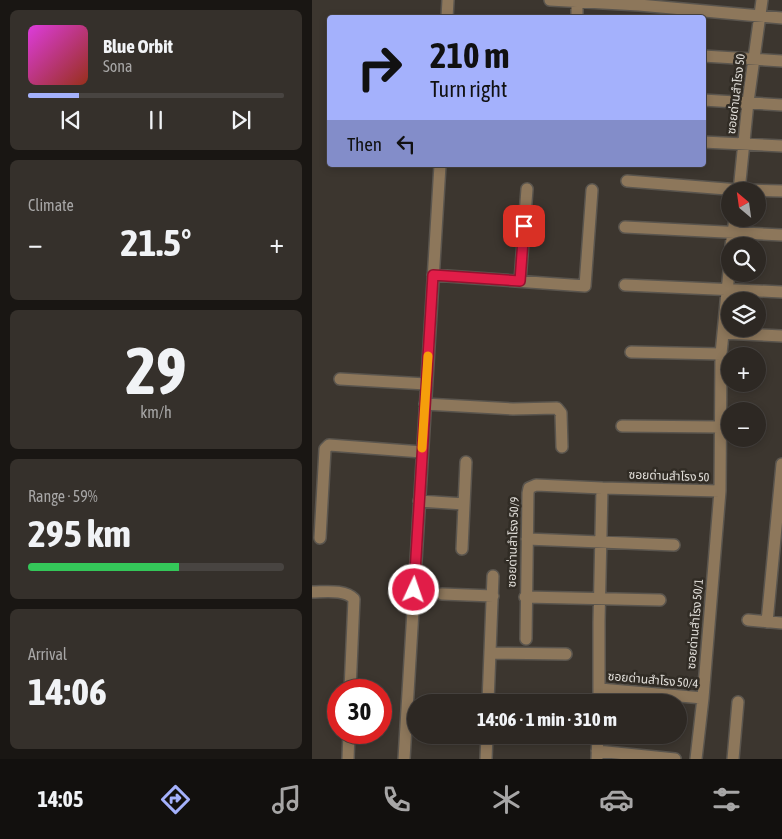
<!DOCTYPE html>
<meta charset="utf-8">
<style>
body{margin:0;font-family:"Asap Condensed","Noto Sans Thai",sans-serif;background:#35302b;color:#f1f3f6;height:100vh;display:flex;flex-direction:column;font-size:19px;white-space:nowrap}
*{box-sizing:border-box;margin:0}
p{font-size:16px;color:#a7a6a6}
.icon{flex:none;width:28px;height:28px;fill:none;stroke:currentColor;stroke-width:2;stroke-linecap:round;stroke-linejoin:round}
.map{position:relative;flex:1;overflow:hidden}
.details{display:flex;flex-direction:column;gap:10px;padding:10px;background:#191613;width:312px}
.details>*{flex:none}
.banner{position:absolute;left:15px;top:15px;width:379px;height:152px;border-radius:5px;box-shadow:0 2px 8px #0003,0 0 0 1px #484441;background:#a4b1fc;color:#111;overflow:hidden}
.needle{width:32px;rotate:331deg}
.tools{position:absolute;left:409px;top:182px;display:grid;gap:10px}
.tools a{display:grid;place-items:center;width:45px;height:45px;border-radius:50%;background:#2d2823;box-shadow:0 2px 8px #0003,0 0 0 1px #484441;font-size:25px}
.speed{position:absolute;left:15px;top:679px;display:flex;gap:10px;font-size:25px;font-weight:700;text-align:center}
.speed>*{display:grid;place-content:center;width:65px;height:65px;border-radius:50%;background:#2d2823;box-shadow:0 2px 8px #0003,0 0 0 1px #484441;line-height:1}
.speed .limit{border:8px solid #d22;background:#fff;color:#111}
.pin{position:absolute;display:grid;place-items:center;width:42px;height:42px;color:#fff;margin:-21px;border-radius:10px;box-shadow:0 2px 8px #0006}
.me{position:absolute;width:55px;margin:-28px;rotate:3deg;stroke-linejoin:round;filter:drop-shadow(0 0 4px #0008)}
.turn{display:flex;align-items:center;gap:18px;height:105px;padding:0 20px;font-size:22px}
.turn .icon{width:65px;height:65px;stroke-width:2.5}
.turn b{display:block;font-size:35px;line-height:42px}
.then{display:flex;align-items:center;height:48px;padding:0 20px;background:#0003;gap:10px;font-size:19px}
.big{font-size:38px;font-weight:700;line-height:1.1}
.details .widget{flex:1;display:flex;flex-direction:column;justify-content:center;gap:8px;min-width:0;padding:0 18px;border-radius:8px;background:#35302b}
.details .dial{align-items:center;gap:0}
.dial b{font-size:65px;line-height:1}
.song{display:flex;align-items:center;gap:15px}
.cover{width:60px;height:60px;border-radius:8px;background:linear-gradient(135deg,hsl(300 70% 55%),hsl(10 70% 35%))}
.played{height:5px;border-radius:2px;background:linear-gradient(90deg,#a4b1fc 20%,#484441 20%)}
.keys{display:flex;justify-content:space-around;direction:ltr}
.heat{display:flex;justify-content:space-between;align-items:center;font-size:28px;direction:ltr}
.charge{height:8px;border-radius:4px;background:linear-gradient(90deg,#34c759 59%,#484441 0)}
.trip{position:absolute;left:95px;top:694px;width:280px;height:50px;border-radius:25px;background:#2d2823;box-shadow:0 2px 8px #0003,0 0 0 1px #484441;font-weight:700;line-height:50px;text-align:center}
.tab-bar{display:flex;height:80px;justify-content:space-around;align-items:center;background:#12100e;color:#a7a6a6}
.tab-bar .icon{width:35px;height:35px}
.tab-bar .selected{color:#a4b1fc}
.tab-bar b{font-size:22px;color:#f1f3f6}
main{display:flex;flex:1;min-height:0}
.map>svg:first-child{display:block}
</style>
<main>
<section class="details">
<div class="widget">
<div class="song"><i class="cover"></i><div><b>Blue Orbit</b><p>Sona</p></div></div>
<div class="played"></div>
<div class="keys"><svg class="icon" aria-label="previous" viewBox="0 0 24 24"><path d="M18 5L8 12l10 7zM5 5v14"/></svg><svg class="icon" aria-label="pause" viewBox="0 0 24 24"><path d="M8 5v14M16 5v14"/></svg><svg class="icon" aria-label="next" viewBox="0 0 24 24"><path d="M6 5l10 7-10 7zM19 5v14"/></svg></div>
</div>
<div class="widget"><p>Climate</p>
<div class="heat"><a>−</a><b class="big">21.5°</b><a>+</a></div>
</div>
<div class="widget dial"><b>29</b><p>km/h</p></div>
<div class="widget"><p>Range · 59%</p><b class="big">295 km</b><div class="charge"></div></div>
<div class="widget"><p>Arrival</p><b class="big">14:06</b></div>
</section>
<div class="map">
<svg width="470" height="759" viewBox="0 0 470 759">
<rect width="100%" height="100%" fill="#3c362f"/>
<g fill="none" stroke-linecap="round" stroke-linejoin="round">
<g stroke="#5a554e" stroke-width="14">
<path id="minor" d="M 238,0 L 327,5 L 470,18
M 135,18 L 136,0
M 265,18 L 265,0
M 391,56 L 470,61
M 391,100 L 470,105
M 391,142 L 470,146
M 315,181 L 427,190 L 470,191
M 427,191 L 436,102 L 450,0
M 313,227 L 470,235
M 419,246 L 423,219
M 121,275 L 273,286 L 280,190
M 208,281 L 215,189
M 313,285 L 470,292
M 411,333 L 470,336
M 319,352 L 409,354
M 28,379 L 114,384
M 113,404 L 201,409 L 245,408 L 249,413 L 250,447
M 310,426 L 409,427
M 107,501 L 152,504
M 8,538 L 13,449 L 17,445 L 110,452
M 215,539 L 362,545
M 150,549 L 154,462
M 0,592 C 13,592 33,589 42,599 L 38,690
M 130,594 L 181,596
M 213,597 L 348,600
M 436,620 L 470,623
M 455,622 L 470,464
M 214,639 L 216,493 L 217,488 L 224,485 L 290,488
M 179,653 L 254,654
M 288,689 L 391,698
M 176,702 L 181,576
M 287,702 L 287,622 L 290,488 L 408,491 L 409,354 L 418,261
M 285,751 L 363,759
M 36,759 L 37,732
M 92,759 L 128,165
M 174,759 L 175,735
M 285,759 L 286,735
M 384,759 L 391,698 L 408,491
M 421,759 L 426,702"/>
</g>
<use href="#minor" stroke="#8d775b" stroke-width="11"/>
</g>
<g fill="none" stroke-linecap="round" stroke-linejoin="round">
<g stroke="#92132f" stroke-width="12">
<path id="route" d="M 102,590 L 121,275 L 208,281 L 212,226"/>
</g>
<use href="#route" stroke="#e11d48" stroke-width="9"/>
<path stroke="#f59e0b" stroke-width="9" d="M 110,448 L 116,356"/>
</g>
<g text-anchor="middle" dominant-baseline="central" stroke-width="5" stroke-linejoin="round" paint-order="stroke">
<g font-size="12" fill="#e4e1dc" stroke="#312c25">
<text transform="translate(424 94) rotate(-83)">ซอยด่านสำโรง 50</text>
<text transform="translate(357 476) rotate(2)">ซอยด่านสำโรง 50</text>
<text transform="translate(201 542) rotate(-88)">ซอยด่านสำโรง 50/9</text>
<text transform="translate(383 624) rotate(-85)">ซอยด่านสำโรง 50/1</text>
<text transform="translate(341 680) rotate(5)">ซอยด่านสำโรง 50/4</text>
</g>
</g>
</svg>
<div class="tools">
<a><svg class="needle" viewBox="-14 -14 28 28"><path d="M0-13l5 13h-10z" fill="#e53935"/><path d="M0 13l5-13h-10z" fill="#a7a6a6"/></svg></a>
<a><svg class="icon" aria-label="search" viewBox="0 0 24 24"><circle cx="10" cy="10" r="6"/><path d="M15 15l6 6"/></svg></a>
<a><svg class="icon" aria-label="layers" viewBox="0 0 24 24"><path d="M12 4l9 5-9 5-9-5zM3 14l9 5 9-5"/></svg></a>
<a>+</a>
<a>−</a>
</div>
<div class="speed"><div class="limit">30</div></div>
<div class="pin" style="left:212px;top:226px;background:#d93025"><svg class="icon" aria-label="arrive" viewBox="0 0 24 24"><path d="M6 21V4h12l-3 4 3 4H6"/></svg></div>
<svg class="me" style="left:102px;top:590px" viewBox="-20 -20 40 40"><circle r="17" fill="#e11d48" stroke="#fff" stroke-width="3"/><path d="M0-11L8 9 0 5-8 9z" fill="#fff"/></svg>
<div class="trip">14:06 · 1 min · 310 m</div>
<div class="banner">
<div class="turn"><svg class="icon" aria-label="right" viewBox="0 0 24 24"><path d="M7 20v-9h11M14 6l5 5-5 5"/></svg><div><b>210 m</b>Turn right</div></div>
<div class="then">Then<svg class="icon" aria-label="left" viewBox="0 0 24 24"><path d="M17 20v-9H6M10 6l-5 5 5 5"/></svg></div>
</div>
</div>
</main>
<nav class="tab-bar">
<b>14:05</b>
<svg class="icon selected" aria-label="directions" viewBox="0 0 24 24"><path d="M12 3l9 9-9 9-9-9zM9 14v-3h6M13 9l2 2-2 2"/></svg>
<svg class="icon" aria-label="music" viewBox="0 0 24 24"><path d="M9 18V5l10-2v13"/><circle cx="6" cy="18" r="3"/><circle cx="16" cy="16" r="3"/></svg>
<svg class="icon" aria-label="phone" viewBox="0 0 24 24"><path d="M5 4h4l2 5-3 2q2 4 5 5l2-3 5 2v4C11 20 4 13 5 4z"/></svg>
<svg class="icon" aria-label="climate" viewBox="0 0 24 24"><path d="M12 3v18M4 7l16 10M4 17L20 7"/></svg>
<svg class="icon" aria-label="car" viewBox="0 0 24 24"><path d="M5 17H2v-5l4-1 3-4h7l3 4 3 1v5h-3M9 17h6M6 11h13"/><circle cx="7" cy="17" r="2"/><circle cx="17" cy="17" r="2"/></svg>
<svg class="icon" aria-label="filters" viewBox="0 0 24 24"><path d="M4 7h16M4 17h16"/><circle cx="9" cy="7" r="2"/><circle cx="15" cy="17" r="2"/></svg>
</nav>
